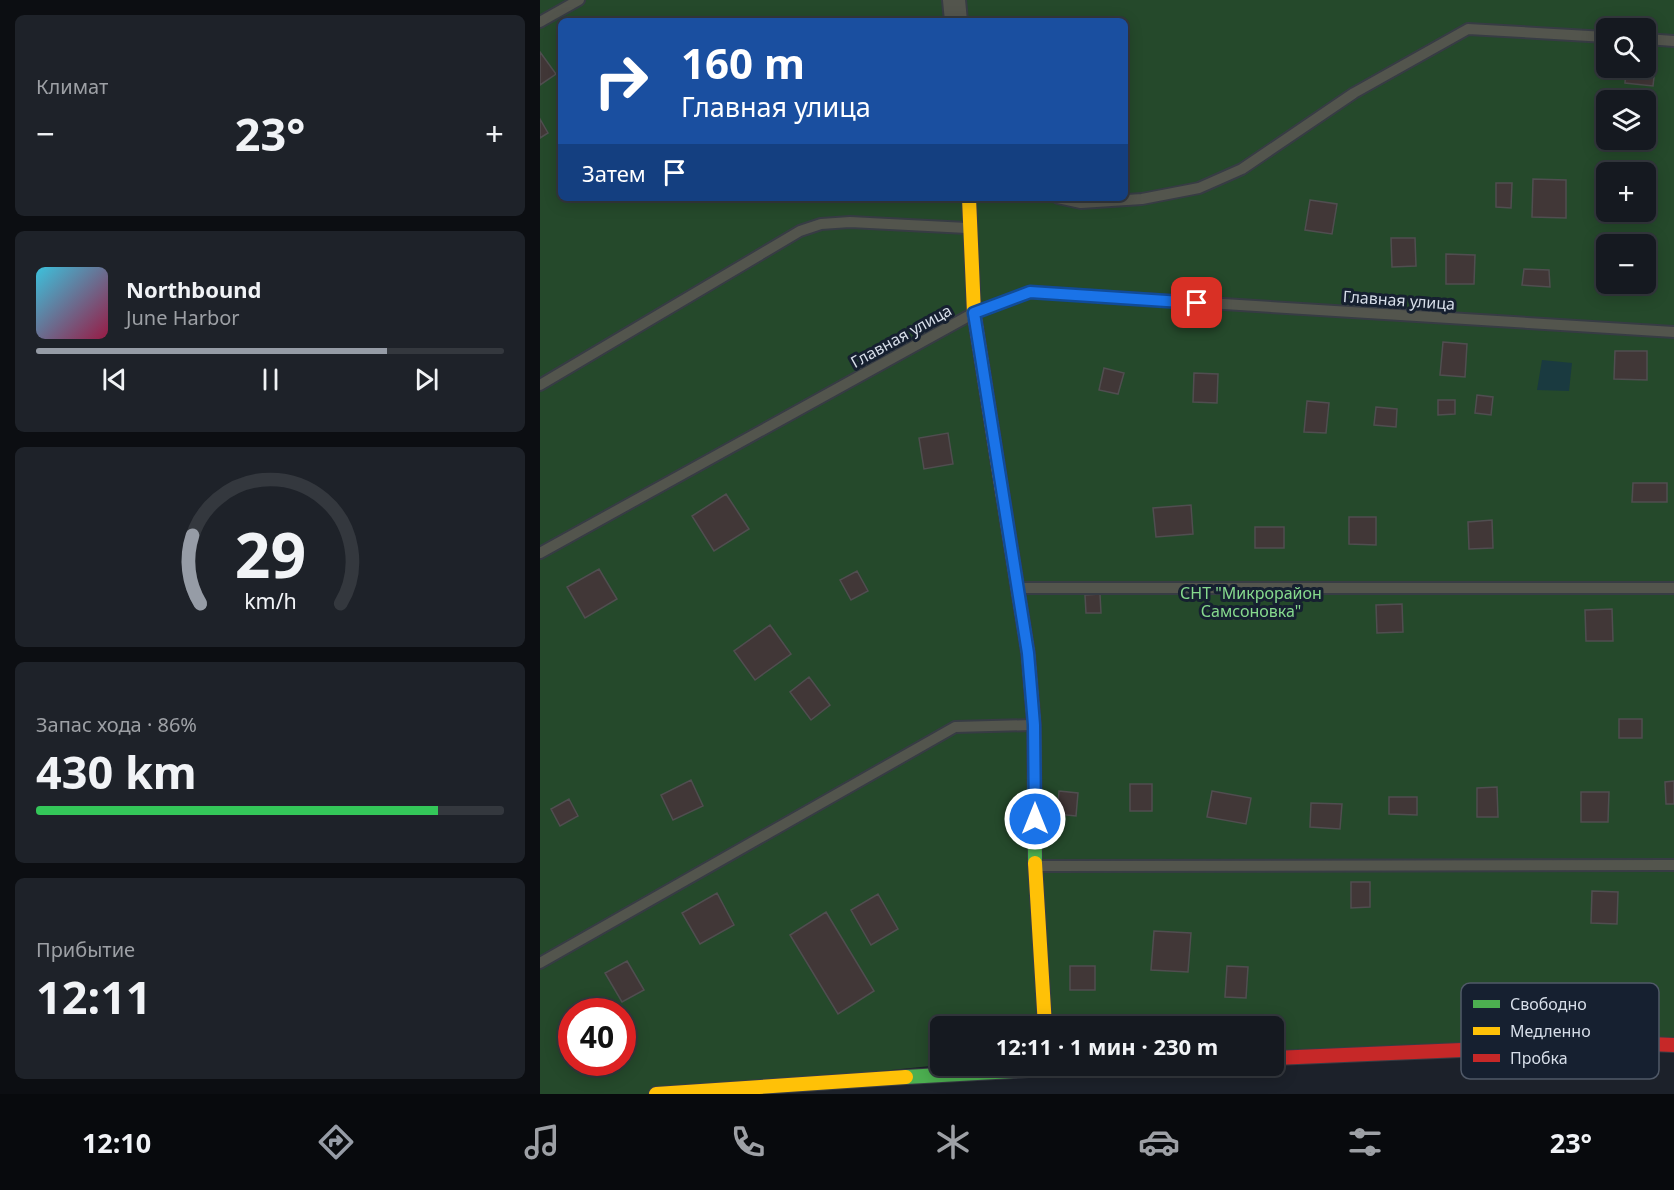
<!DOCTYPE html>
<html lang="ru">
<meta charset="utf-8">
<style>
body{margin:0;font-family:"Noto Sans",sans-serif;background:#1e2229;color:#f1f3f6;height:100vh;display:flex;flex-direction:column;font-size:22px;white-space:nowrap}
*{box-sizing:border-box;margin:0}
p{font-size:20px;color:#9da0a5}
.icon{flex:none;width:33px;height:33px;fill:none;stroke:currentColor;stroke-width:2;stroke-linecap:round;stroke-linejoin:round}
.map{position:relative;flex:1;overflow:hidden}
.side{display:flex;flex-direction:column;gap:15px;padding:15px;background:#0c0e12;width:540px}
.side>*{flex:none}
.guide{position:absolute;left:18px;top:18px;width:570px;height:183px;border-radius:9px;box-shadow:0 3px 15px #0003,0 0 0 2px #34383e;background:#1a4fa0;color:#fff;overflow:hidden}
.tools{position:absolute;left:1056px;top:18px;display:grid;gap:12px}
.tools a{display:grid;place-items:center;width:60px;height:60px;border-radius:9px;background:#151920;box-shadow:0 3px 15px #0003,0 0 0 2px #34383e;font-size:30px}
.speed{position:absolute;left:18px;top:998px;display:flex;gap:12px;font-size:30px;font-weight:700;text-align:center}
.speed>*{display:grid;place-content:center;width:78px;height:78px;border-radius:50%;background:#151920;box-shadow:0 3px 15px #0003,0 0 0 2px #34383e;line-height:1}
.speed .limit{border:9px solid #d22;background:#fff;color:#111}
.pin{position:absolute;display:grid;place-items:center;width:51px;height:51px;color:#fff;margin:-26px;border-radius:12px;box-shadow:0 3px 9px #0006}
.me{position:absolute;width:66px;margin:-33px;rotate:0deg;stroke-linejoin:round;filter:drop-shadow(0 0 4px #0008)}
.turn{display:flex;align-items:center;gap:21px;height:126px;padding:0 24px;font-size:27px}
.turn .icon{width:78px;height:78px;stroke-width:2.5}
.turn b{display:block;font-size:42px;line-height:51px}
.then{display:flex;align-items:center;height:57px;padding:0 24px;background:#0003;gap:12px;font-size:22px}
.big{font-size:45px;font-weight:700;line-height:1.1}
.side .tile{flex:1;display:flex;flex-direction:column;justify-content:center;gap:9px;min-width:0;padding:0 21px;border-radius:9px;background:#1e2229}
.side .dial{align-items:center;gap:0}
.dial svg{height:156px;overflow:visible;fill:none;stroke:#34383e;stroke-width:7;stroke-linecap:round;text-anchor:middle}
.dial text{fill:#f1f3f6;stroke:none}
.song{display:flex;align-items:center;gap:18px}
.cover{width:72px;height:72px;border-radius:9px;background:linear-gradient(135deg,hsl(190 70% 55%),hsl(340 70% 35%))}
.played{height:6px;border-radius:3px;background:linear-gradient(90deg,#969ca6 75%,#34383e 75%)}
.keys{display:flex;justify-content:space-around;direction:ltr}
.heat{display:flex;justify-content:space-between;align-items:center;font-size:33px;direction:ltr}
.charge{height:9px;border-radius:4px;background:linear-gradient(90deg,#34c759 86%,#34383e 0)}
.trip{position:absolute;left:390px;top:1016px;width:354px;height:60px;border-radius:9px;background:#151920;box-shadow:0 3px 15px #0003,0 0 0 2px #34383e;font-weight:700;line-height:60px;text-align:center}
.dock{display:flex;height:96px;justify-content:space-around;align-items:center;background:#080a0d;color:#9da0a5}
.dock .icon{width:42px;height:42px}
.dock .selected{color:#969ca6}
.dock b{font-size:27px;color:#f1f3f6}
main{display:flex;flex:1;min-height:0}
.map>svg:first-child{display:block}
</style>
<main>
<section class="side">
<div class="tile"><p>Климат</p>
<div class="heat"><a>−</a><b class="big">23°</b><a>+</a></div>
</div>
<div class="tile">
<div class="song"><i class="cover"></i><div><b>Northbound</b><p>June Harbor</p></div></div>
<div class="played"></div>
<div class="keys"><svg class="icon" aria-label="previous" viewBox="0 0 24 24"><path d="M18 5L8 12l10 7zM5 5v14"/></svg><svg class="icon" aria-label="pause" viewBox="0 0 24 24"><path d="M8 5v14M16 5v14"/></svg><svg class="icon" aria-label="next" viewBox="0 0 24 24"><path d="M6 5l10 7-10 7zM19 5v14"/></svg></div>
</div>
<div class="tile dial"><svg viewBox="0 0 100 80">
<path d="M14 69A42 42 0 1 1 86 69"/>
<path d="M14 69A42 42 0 0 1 10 34" stroke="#969ca6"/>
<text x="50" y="56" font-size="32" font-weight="700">29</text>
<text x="50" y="72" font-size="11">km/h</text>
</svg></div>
<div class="tile"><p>Запас хода · 86%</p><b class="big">430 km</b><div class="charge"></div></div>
<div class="tile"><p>Прибытие</p><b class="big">12:11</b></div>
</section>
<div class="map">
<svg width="1134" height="1094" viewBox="0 0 1134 1094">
<rect width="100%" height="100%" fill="#1c212a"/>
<path fill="#25492b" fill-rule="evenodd" d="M 0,0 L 1134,0 L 1134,1045 L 734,1058 L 734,1026 L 400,1026 L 400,1065 L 116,1094 L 0,1094 ZM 21,21 L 585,21 L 585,198 L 21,198 ZM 1066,28 L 1106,28 L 1106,68 L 1066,68 ZM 1066,100 L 1106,100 L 1106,140 L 1066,140 ZM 1066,172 L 1106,172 L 1106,212 L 1066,212 ZM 1066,244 L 1106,244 L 1106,284 L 1066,284 ZM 32,1011 L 82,1011 L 82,1062 L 32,1062 Z"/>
<path fill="#1a3a40" d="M 1002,360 L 1032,363 L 1029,391 L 997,390 Z"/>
<path fill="#413737" stroke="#504e50" stroke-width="1.5" d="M 0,52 L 16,74 L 0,85 Z
M 1106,58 L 1116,59 L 1113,86 L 1085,83 L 1086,68 L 1106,68 Z
M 0,119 L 8,133 L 0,138 Z
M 993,179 L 1026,180 L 1026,218 L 992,217 Z
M 956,183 L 972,183 L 971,208 L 956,207 Z
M 770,200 L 797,204 L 792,234 L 765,230 Z
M 851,238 L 875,238 L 876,266 L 852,267 Z
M 1109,242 L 1111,279 L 1106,279 L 1106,244 L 1082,244 L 1082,243 Z
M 906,254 L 935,255 L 934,284 L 906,284 Z
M 984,269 L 1009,270 L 1010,287 L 982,285 Z
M 903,342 L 927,344 L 925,377 L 900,375 Z
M 1075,351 L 1107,351 L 1107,380 L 1074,379 Z
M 564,368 L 584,373 L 578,394 L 559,390 Z
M 654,373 L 678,374 L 677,403 L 653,402 Z
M 937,395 L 953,397 L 951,415 L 935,413 Z
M 898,400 L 915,400 L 915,414 L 898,415 Z
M 767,401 L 789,403 L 786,433 L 764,432 Z
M 836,407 L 857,409 L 856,427 L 834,425 Z
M 408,433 L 413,464 L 384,469 L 379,438 Z
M 1093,483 L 1127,483 L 1127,502 L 1092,502 Z
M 186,494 L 209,529 L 174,551 L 152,516 Z
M 651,505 L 653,534 L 616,537 L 613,508 Z
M 809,517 L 836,517 L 836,545 L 809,544 Z
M 952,520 L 953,548 L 929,549 L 928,522 Z
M 715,527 L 744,527 L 744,548 L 715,548 Z
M 59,569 L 77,599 L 45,618 L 27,587 Z
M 317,571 L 328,591 L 311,600 L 300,580 Z
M 560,594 L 561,613 L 546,613 L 545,595 Z
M 862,604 L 863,632 L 837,633 L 836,605 Z
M 1072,609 L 1073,641 L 1046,641 L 1045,610 Z
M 230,625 L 251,654 L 215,680 L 194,651 Z
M 269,677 L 290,705 L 271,720 L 250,692 Z
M 1079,719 L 1102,719 L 1102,738 L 1079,738 Z
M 151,780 L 163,806 L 133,820 L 121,795 Z
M 1134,781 L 1134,804 L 1126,804 L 1125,782 Z
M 590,784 L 612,784 L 612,811 L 590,811 Z
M 957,787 L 958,817 L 937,817 L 937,788 Z
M 519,791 L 538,793 L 536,816 L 517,814 Z
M 672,791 L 711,798 L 706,824 L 667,817 Z
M 1041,792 L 1069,792 L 1068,822 L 1041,822 Z
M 849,797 L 877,797 L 877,815 L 849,814 Z
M 29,799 L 38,816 L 20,826 L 11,809 Z
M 771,803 L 802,804 L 800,829 L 770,827 Z
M 811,882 L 830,882 L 830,907 L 811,908 Z
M 1052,891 L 1078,892 L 1077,924 L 1051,923 Z
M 177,893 L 194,925 L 160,944 L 142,913 Z
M 338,894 L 358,929 L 331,945 L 311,910 Z
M 286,912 L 334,991 L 298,1014 L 250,935 Z
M 614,931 L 651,933 L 648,972 L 611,970 Z
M 87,961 L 104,990 L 82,1002 L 65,973 Z
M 530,966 L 555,966 L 555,990 L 530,990 Z
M 687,966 L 708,967 L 706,998 L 685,997 Z"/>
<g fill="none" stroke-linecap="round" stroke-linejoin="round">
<g stroke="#373c44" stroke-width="14">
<path id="lane" d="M 0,22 L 39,0
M 1106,39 L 1134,41
M 518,198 L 541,203 L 602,199 L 659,188 L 702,169 L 814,93 L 928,29 L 1066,37
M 0,385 L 260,231 L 281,224 L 310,222 L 427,228
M 0,553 L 434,313 L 490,292 L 1134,332
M 480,588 L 1134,588
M 498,866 L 1134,865
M 0,963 L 415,727 L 492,725"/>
</g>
<g stroke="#373c44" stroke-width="26">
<path id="street" d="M 414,0 L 416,21"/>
</g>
<g stroke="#373c44" stroke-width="16">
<path id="fast" d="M 463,497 L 488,653 L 494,725 L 495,863
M 366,1077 L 577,1065"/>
</g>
<g stroke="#373c44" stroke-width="16">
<path id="slow" d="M 429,198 L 434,313 L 463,497
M 495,863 L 505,1026
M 116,1094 L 366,1077"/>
</g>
<g stroke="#373c44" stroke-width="16">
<path id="jam" d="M 734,1058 L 1087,1043 L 1134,1045"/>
</g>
<use href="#lane" stroke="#53554d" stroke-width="10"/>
<use href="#street" stroke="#53554d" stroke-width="22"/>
<use href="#fast" stroke="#4caf50" stroke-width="14"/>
<use href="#slow" stroke="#ffc107" stroke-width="14"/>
<use href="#jam" stroke="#c62828" stroke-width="14"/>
</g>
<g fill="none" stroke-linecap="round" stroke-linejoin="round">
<g stroke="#114b97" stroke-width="15">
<path id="route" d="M 495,819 L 494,725 L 488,653 L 434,313 L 490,292 L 657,303"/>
</g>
<use href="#route" stroke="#1a73e8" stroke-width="10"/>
</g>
<g text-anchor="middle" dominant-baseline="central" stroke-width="6" stroke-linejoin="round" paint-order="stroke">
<g font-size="16" fill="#d7dee9" stroke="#162030">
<text transform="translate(859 300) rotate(4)">Главная улица</text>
<text transform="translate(361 336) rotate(-29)">Главная улица</text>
</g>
<g font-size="16" fill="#86d98d" stroke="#162030">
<text x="711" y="593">СНТ "Микрорайон<tspan x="711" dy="18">Самсоновка"</tspan></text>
</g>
</g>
<rect x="921" y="983" width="198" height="96" rx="9" fill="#162030" stroke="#505968" stroke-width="1.5"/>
<rect x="933" y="1000" width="27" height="8" fill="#4caf50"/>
<rect x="933" y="1027" width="27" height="8" fill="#ffc107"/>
<rect x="933" y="1054" width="27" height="8" fill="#c62828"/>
<g font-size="16" fill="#d7dee9">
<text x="970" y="1010">Свободно</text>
<text x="970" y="1037">Медленно</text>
<text x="970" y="1064">Пробка</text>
</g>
</svg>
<div class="tools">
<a><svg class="icon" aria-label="search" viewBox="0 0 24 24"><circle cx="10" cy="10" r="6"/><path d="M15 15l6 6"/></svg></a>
<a><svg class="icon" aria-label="layers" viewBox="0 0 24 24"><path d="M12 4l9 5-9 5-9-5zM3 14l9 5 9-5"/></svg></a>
<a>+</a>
<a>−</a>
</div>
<div class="speed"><div class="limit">40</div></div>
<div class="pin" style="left:657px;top:303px;background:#d93025"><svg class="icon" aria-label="arrive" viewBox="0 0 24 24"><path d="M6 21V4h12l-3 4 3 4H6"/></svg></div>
<svg class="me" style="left:495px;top:819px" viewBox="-20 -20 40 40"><circle r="17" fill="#1a73e8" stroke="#fff" stroke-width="3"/><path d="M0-11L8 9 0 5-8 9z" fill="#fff"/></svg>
<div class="trip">12:11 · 1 мин · 230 m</div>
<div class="guide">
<div class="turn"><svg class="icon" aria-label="right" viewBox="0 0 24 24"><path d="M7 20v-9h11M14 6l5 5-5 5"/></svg><div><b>160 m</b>Главная улица</div></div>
<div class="then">Затем<svg class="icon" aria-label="arrive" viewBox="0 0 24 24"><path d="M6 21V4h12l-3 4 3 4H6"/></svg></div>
</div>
</div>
</main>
<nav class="dock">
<b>12:10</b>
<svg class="icon selected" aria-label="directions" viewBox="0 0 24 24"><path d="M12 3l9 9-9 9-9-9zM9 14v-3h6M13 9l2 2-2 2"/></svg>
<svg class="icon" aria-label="music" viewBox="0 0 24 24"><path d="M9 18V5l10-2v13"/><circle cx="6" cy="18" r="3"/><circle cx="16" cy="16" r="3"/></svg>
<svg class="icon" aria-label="phone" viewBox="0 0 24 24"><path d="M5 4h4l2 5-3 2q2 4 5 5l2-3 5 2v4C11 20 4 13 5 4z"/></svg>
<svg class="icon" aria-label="climate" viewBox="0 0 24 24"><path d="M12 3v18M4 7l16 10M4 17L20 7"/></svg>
<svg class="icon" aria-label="car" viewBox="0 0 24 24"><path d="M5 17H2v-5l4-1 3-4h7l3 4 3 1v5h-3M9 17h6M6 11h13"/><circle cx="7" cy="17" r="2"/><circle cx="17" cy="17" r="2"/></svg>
<svg class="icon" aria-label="filters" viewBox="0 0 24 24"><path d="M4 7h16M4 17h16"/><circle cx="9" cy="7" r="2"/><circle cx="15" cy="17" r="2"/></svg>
<b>23°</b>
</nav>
